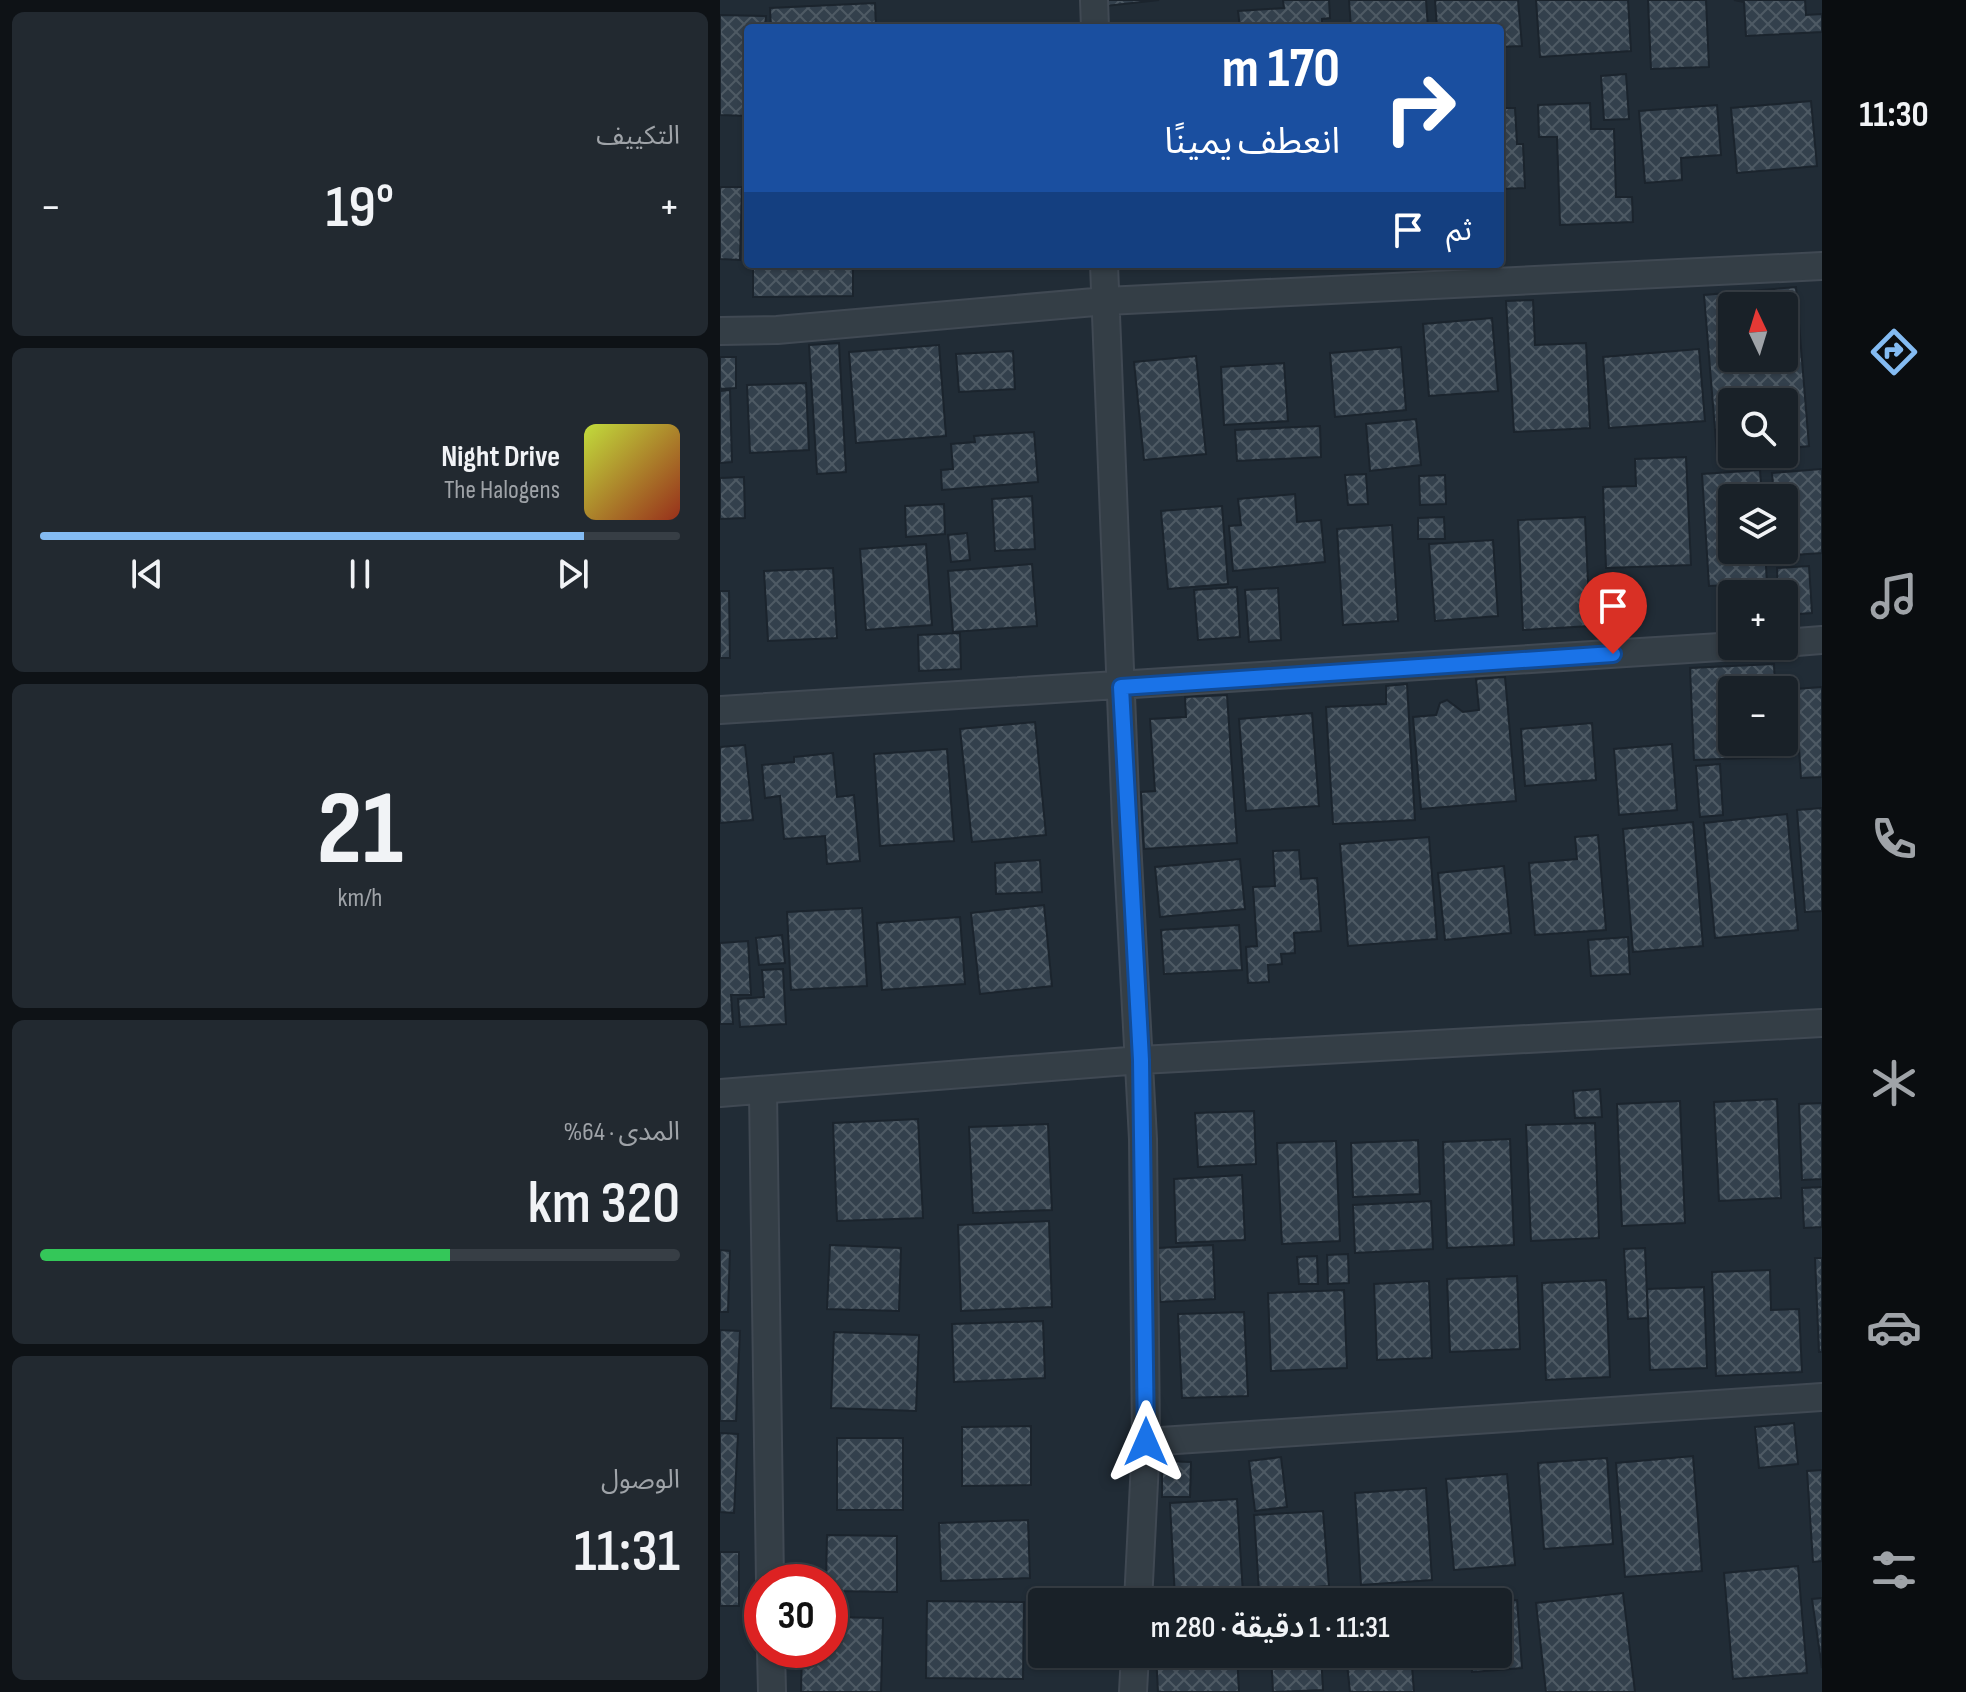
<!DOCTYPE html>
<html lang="ar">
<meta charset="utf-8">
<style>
body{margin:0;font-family:"Sofia Sans Condensed","Noto Sans Arabic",sans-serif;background:#222930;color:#f1f3f6;direction:rtl;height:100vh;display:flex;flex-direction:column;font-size:30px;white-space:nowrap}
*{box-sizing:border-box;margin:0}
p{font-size:26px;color:#9fa3a8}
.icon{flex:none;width:44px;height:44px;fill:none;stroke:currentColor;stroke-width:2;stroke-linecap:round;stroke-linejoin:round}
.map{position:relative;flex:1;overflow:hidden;direction:ltr}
.side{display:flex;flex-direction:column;gap:12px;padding:12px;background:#0e1216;width:720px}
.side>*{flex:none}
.top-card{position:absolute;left:24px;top:24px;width:760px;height:244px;border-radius:8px;box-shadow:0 2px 6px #0004,0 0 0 2px #373e45;direction:rtl;background:#1a4fa0;color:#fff;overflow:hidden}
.needle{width:52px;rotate:356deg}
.tools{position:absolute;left:998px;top:292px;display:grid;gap:16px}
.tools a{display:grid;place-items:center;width:80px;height:80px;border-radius:8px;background:#192128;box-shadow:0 2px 6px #0004,0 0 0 2px #373e45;font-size:40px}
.speed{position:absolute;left:24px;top:1564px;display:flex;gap:16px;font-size:40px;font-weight:700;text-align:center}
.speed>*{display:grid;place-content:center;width:104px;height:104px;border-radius:50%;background:#192128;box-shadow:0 2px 6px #0004,0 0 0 2px #373e45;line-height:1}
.speed .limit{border:12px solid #d22;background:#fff;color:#111}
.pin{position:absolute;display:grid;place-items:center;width:68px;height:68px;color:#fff;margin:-82px -34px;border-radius:50% 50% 50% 0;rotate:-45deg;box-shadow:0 0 8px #0007}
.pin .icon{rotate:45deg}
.me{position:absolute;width:88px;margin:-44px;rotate:0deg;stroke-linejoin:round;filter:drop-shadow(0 0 6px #0008)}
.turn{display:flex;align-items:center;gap:28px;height:168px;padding:0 32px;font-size:36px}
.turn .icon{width:104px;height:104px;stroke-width:2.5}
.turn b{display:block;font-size:56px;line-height:68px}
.then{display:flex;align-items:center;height:76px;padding:0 32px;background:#0003;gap:16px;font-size:30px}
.big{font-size:60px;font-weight:600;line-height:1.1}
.side .widget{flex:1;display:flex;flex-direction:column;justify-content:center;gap:12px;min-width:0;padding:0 28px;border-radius:12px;background:#222930}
.side .dial{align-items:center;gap:0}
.dial b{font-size:104px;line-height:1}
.song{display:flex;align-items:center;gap:24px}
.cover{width:96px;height:96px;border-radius:12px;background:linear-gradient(135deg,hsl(70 70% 55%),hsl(10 70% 35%))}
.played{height:8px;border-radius:4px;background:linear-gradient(90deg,#84bbf2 85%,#373e45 85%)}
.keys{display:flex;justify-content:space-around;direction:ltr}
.heat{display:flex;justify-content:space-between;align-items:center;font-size:44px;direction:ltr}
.charge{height:12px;border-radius:6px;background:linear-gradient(90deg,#34c759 64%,#373e45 0)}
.trip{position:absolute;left:308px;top:1588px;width:484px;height:80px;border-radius:8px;background:#192128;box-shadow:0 2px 6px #0004,0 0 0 2px #373e45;font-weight:600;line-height:80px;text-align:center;direction:rtl}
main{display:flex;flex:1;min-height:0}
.menu{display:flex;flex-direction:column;width:144px;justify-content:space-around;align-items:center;background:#0a0d10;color:#9fa3a8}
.menu .icon{width:56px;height:56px}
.menu .selected{color:#84bbf2}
.menu b{font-size:36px;color:#f1f3f6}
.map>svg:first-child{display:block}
</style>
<main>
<nav class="menu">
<b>11:30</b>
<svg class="icon selected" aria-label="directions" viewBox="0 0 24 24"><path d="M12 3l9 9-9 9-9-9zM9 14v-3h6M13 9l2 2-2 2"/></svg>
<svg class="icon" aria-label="music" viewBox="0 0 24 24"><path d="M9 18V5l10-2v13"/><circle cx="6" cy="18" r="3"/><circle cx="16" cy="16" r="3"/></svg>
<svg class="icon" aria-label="phone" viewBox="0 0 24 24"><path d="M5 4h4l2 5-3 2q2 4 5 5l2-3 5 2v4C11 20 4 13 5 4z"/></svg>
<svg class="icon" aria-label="climate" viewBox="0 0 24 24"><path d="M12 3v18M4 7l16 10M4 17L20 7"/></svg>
<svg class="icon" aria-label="car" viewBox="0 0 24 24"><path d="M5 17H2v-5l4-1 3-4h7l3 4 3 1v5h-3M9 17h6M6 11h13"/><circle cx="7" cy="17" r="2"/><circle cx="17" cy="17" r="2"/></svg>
<svg class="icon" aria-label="filters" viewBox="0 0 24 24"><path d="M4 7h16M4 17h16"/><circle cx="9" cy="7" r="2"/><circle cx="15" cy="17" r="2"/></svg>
</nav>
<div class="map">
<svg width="1102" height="1692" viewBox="0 0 1102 1692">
<defs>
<pattern id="building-cross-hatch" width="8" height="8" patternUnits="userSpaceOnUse" patternTransform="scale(2)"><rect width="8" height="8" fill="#33404c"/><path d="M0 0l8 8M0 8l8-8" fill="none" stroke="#4e5a64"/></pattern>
</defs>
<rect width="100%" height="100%" fill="#212c36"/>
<path fill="url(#building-cross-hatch)" stroke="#1b242d" stroke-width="2" fill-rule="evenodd" d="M 386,0 L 439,0 L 386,6 Z
M 563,0 L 609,0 L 610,18 L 602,19 L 602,28 L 520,28 L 518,11 L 564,8 Z
M 629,0 L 706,0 L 708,28 L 631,28 Z
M 715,0 L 798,0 L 802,46 L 780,47 L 780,28 L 717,28 Z
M 816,0 L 908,0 L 911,51 L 820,57 Z
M 928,0 L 986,0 L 989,67 L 931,69 Z
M 1014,0 L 1085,0 L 1086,15 L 1102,14 L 1102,32 L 1026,36 L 1024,2 Z
M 155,3 L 156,28 L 51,28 L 50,8 Z
M 0,15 L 46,16 L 45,28 L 28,28 L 28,116 L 0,115 Z
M 906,74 L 909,119 L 884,120 L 881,76 Z
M 1091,101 L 1097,166 L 1017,173 L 1011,108 Z
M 870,103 L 871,129 L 894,129 L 896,197 L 912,197 L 913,222 L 840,225 L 837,137 L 819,137 L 818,105 Z
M 997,105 L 1001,155 L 961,158 L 962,180 L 925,183 L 919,111 Z
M 780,108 L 795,108 L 797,144 L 803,144 L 805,188 L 780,189 Z
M 0,187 L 22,187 L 20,260 L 0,259 Z
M 33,264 L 133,264 L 133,296 L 33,297 Z
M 1076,287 L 1089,446 L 1064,449 L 1064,402 L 1012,402 L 1012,453 L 997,454 L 984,295 ZM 1012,306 L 1064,306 L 1064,358 L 1012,358 Z
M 813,300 L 815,345 L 866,343 L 870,428 L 794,432 L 786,301 Z
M 772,318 L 778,391 L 709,396 L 703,324 Z
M 119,343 L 126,472 L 97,474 L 89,345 Z
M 219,345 L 226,436 L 136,443 L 129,352 Z
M 681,347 L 686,410 L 615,417 L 610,353 Z
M 979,349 L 985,421 L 889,428 L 883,357 Z
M 293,351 L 295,389 L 239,392 L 236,354 Z
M 476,356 L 486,454 L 424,460 L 414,362 Z
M 0,357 L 16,357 L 16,388 L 0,389 Z
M 564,363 L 568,421 L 504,425 L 501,367 Z
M 86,383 L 89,450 L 30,453 L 27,385 Z
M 10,390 L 12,462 L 0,463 L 0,391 Z
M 696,419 L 701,465 L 650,471 L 646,424 Z
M 600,426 L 601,457 L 517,461 L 515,430 Z
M 314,432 L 318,482 L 222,490 L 221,470 L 233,469 L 231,444 L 255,442 L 254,436 Z
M 966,457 L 971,565 L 886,568 L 883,487 L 916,486 L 915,459 Z
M 1102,469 L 1102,553 L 1057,556 L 1057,550 L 1064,550 L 1064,498 L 1054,498 L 1052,473 Z
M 1040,470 L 1042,498 L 1012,498 L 1012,550 L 1045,550 L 1047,583 L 989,586 L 982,474 Z
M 646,474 L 648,504 L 628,505 L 625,475 Z
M 725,475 L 726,504 L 700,505 L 699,476 Z
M 24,477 L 25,518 L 0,519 L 0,478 Z
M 575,494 L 577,522 L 601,520 L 605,562 L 513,571 L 509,526 L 521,525 L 518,499 Z
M 312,496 L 315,549 L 275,551 L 272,499 Z
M 224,504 L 225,534 L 186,537 L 185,506 Z
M 502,506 L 508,584 L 448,589 L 441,511 Z
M 724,517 L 725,539 L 698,539 L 698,518 Z
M 865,517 L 870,626 L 803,630 L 798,520 Z
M 672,525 L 678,621 L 623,625 L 617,529 Z
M 247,533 L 250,560 L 231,562 L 228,535 Z
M 773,540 L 778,616 L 715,621 L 709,544 Z
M 206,544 L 212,625 L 146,630 L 140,549 Z
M 312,564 L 317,626 L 233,632 L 228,571 Z
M 1089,566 L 1092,613 L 1064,615 L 1064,594 L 1058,594 L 1057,568 Z
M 113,568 L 117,638 L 48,641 L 44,571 Z
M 517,587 L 520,637 L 478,640 L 474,590 Z
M 558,588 L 561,640 L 529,642 L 525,590 Z
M 0,591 L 9,591 L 10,658 L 0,658 Z
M 240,633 L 241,669 L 199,671 L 198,635 Z
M 1054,664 L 1055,690 L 1012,690 L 1012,742 L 1057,742 L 1058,757 L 974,760 L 970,668 Z
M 785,677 L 796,801 L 701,809 L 693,717 L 716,715 L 720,703 L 727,700 L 743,712 L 759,710 L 756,679 Z
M 687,684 L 695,820 L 613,824 L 606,707 L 666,704 L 666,686 Z
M 1102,687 L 1102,777 L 1081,778 L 1075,689 Z
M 507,695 L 517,843 L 424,849 L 421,792 L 435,791 L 430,719 L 466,717 L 465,697 Z
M 592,713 L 599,806 L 526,811 L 519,719 Z
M 315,722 L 326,835 L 252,842 L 240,729 Z
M 872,723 L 876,780 L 805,786 L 801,729 Z
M 952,744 L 957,810 L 899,815 L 894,749 Z
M 25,745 L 33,820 L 0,823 L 0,747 Z
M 227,749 L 234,841 L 160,846 L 154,754 Z
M 113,753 L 117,797 L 134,795 L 140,861 L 107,864 L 105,836 L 64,839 L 60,796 L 45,798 L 42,765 L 74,762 L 74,757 Z
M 1000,764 L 1003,815 L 980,817 L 976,766 Z
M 1102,808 L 1102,911 L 1085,912 L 1077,810 Z
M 1067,814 L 1078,930 L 995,938 L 984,823 Z
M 973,822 L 983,946 L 913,952 L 903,829 Z
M 878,835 L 886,930 L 815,935 L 809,863 L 857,859 L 855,837 Z
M 709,837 L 717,939 L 628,946 L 620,844 Z
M 579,850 L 581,879 L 597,878 L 601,931 L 574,933 L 575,953 L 561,954 L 562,964 L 548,965 L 549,982 L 528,983 L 526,947 L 537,946 L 533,887 L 555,886 L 553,851 Z
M 520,859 L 525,909 L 440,917 L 435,867 Z
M 320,860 L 322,892 L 276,894 L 275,863 Z
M 784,866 L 791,933 L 725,940 L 718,873 Z
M 324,905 L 332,986 L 260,994 L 251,913 Z
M 142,908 L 147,986 L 71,990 L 67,912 Z
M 240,917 L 245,984 L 162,990 L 157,923 Z
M 519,925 L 522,970 L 444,974 L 441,930 Z
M 62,935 L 65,963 L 39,965 L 36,938 Z
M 908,937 L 910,974 L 871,976 L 868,940 Z
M 28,941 L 31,995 L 11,995 L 13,1024 L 0,1024 L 0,943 Z
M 63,969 L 66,1024 L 20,1027 L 18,999 L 44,997 L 42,970 Z
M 880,1089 L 882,1117 L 855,1118 L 853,1091 Z
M 1057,1099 L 1061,1198 L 999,1201 L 994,1102 Z
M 960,1101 L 965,1223 L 902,1226 L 897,1104 Z
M 1102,1103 L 1102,1179 L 1082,1180 L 1079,1104 Z
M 534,1111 L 536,1164 L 478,1167 L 475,1113 Z
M 198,1119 L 203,1218 L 117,1221 L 113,1123 Z
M 875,1123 L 879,1238 L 811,1241 L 806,1125 Z
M 328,1124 L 332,1210 L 253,1213 L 249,1127 Z
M 790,1139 L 794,1245 L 727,1248 L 723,1142 Z
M 698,1140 L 700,1194 L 633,1197 L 631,1143 Z
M 616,1141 L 620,1241 L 562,1244 L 557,1143 Z
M 522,1175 L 525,1240 L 456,1243 L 454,1179 Z
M 1102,1187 L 1102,1227 L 1084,1228 L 1082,1188 Z
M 711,1201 L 713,1249 L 635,1253 L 633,1205 Z
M 329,1221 L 332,1307 L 241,1311 L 238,1225 Z
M 110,1245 L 181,1248 L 179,1311 L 107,1309 Z
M 493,1245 L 495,1299 L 440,1302 L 438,1248 Z
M 925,1248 L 928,1318 L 908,1319 L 904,1249 Z
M 0,1250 L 10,1251 L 8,1312 L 0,1312 Z
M 628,1254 L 629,1283 L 608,1284 L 607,1255 Z
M 597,1256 L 598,1284 L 579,1284 L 577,1257 Z
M 1095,1258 L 1102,1258 L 1102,1352 L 1099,1352 Z
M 1050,1270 L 1051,1310 L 1079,1309 L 1082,1372 L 996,1376 L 992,1272 Z
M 797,1276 L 800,1349 L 730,1352 L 727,1279 Z
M 886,1280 L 890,1377 L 826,1380 L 822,1283 Z
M 709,1281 L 712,1358 L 657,1360 L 654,1284 Z
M 984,1287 L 987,1368 L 930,1370 L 927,1289 Z
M 624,1290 L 627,1368 L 551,1371 L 548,1293 Z
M 524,1312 L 528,1396 L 462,1398 L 458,1314 Z
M 323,1321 L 325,1378 L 234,1382 L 232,1324 Z
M 0,1330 L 20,1331 L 16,1421 L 0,1421 Z
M 114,1332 L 199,1335 L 196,1411 L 111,1408 Z
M 1074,1423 L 1078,1464 L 1039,1468 L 1035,1427 Z
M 311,1426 L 311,1485 L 242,1486 L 242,1427 Z
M 0,1433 L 18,1434 L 14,1513 L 0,1512 Z
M 117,1438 L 183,1438 L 183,1510 L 117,1510 Z
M 973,1456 L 982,1571 L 905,1577 L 896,1463 Z
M 561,1457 L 567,1507 L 535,1511 L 529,1461 Z
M 887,1458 L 893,1544 L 824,1549 L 818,1463 Z
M 442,1461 L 471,1462 L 470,1497 L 442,1497 Z
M 1102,1470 L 1102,1561 L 1093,1562 L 1087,1471 Z
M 787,1474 L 795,1565 L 734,1570 L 726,1479 Z
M 706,1488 L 712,1580 L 641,1585 L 635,1493 Z
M 517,1499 L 523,1594 L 455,1598 L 450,1503 Z
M 603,1511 L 609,1586 L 539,1591 L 534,1515 Z
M 308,1520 L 310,1578 L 221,1581 L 219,1523 Z
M 107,1535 L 177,1536 L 177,1592 L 110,1591 L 110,1582 L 106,1582 Z
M 0,1552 L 19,1552 L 19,1606 L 0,1606 Z
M 1078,1566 L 1087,1673 L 1013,1679 L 1004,1573 Z
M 903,1593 L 915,1692 L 826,1692 L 816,1603 Z
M 1102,1598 L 1102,1668 L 1092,1599 Z
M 797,1600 L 802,1668 L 752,1672 L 751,1654 L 778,1654 L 778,1602 L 767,1602 Z
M 207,1601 L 304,1602 L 303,1679 L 206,1678 Z
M 110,1617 L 163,1618 L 161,1692 L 81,1692 L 82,1650 L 110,1650 Z
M 436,1654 L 517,1654 L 519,1692 L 438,1692 Z
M 551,1654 L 601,1654 L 603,1690 L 553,1692 Z
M 626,1654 L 691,1654 L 694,1692 L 630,1692 Z"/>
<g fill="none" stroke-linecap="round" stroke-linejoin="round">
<g stroke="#404953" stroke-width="30">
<path id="street" d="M 374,0 L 375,28
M 384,264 L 406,822 L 423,1139 L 426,1442 L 418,1602
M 0,331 L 57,330 L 386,301 L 1102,266
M 1064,643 L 1102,640
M 0,710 L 1016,646
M 43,1092 L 50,1582
M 0,1093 L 421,1060 L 1102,1023
M 426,1442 L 1102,1397
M 51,1650 L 52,1692
M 413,1692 L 415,1654"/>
</g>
<use href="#street" stroke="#343e46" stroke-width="26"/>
</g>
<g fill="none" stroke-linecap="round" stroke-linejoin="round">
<g stroke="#114b97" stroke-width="20">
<path id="route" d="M 426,1442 L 421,1060 L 401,687 L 893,654"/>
</g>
<use href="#route" stroke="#1a73e8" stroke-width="14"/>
</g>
</svg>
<div class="tools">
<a><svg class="needle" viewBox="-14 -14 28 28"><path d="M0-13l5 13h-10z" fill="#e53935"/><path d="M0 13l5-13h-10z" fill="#9fa3a8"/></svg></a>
<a><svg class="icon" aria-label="search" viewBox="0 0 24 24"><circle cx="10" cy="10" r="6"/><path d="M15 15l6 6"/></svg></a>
<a><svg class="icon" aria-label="layers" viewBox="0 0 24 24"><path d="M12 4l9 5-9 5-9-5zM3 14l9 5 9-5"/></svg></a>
<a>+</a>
<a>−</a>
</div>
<div class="speed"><div class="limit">30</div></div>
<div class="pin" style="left:893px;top:654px;background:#d93025"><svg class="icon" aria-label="arrive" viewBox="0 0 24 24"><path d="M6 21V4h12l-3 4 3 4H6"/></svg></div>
<svg class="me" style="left:426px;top:1442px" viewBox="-20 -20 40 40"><path d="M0-17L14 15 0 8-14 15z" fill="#1a73e8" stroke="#fff" stroke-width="4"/></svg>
<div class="trip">11:31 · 1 دقيقة · 280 m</div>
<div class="top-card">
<div class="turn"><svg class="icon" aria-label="right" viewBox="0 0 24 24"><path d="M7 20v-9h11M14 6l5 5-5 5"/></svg><div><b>170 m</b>انعطف يمينًا</div></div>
<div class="then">ثم<svg class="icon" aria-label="arrive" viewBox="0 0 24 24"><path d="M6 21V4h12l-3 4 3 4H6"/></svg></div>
</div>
</div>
<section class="side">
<div class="widget"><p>التكييف</p>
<div class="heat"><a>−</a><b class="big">19°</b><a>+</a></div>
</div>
<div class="widget">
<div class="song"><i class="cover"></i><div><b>Night Drive</b><p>The Halogens</p></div></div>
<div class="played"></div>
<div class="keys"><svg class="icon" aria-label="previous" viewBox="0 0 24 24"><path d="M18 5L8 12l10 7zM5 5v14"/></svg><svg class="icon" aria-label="pause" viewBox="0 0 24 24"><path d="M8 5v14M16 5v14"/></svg><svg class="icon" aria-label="next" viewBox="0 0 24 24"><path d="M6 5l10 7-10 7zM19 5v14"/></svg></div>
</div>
<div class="widget dial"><b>21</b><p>km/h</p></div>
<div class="widget"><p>المدى · 64%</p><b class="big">320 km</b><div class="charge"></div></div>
<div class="widget"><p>الوصول</p><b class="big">11:31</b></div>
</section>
</main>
